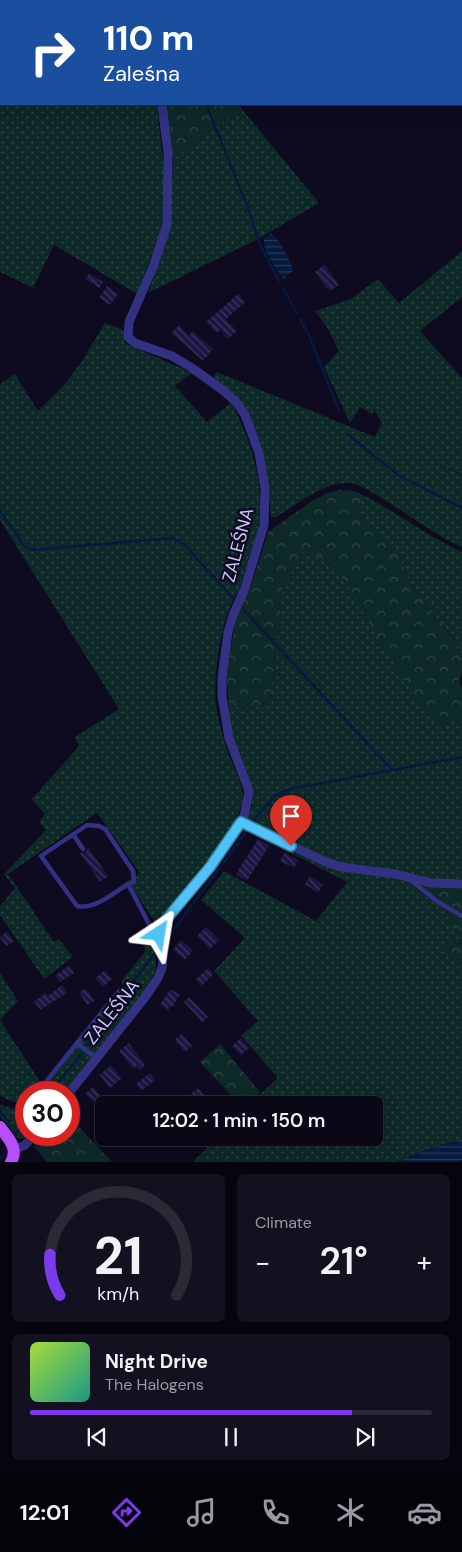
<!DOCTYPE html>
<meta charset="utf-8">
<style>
body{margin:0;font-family:"DM Sans",sans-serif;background:#131120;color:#f1f3f6;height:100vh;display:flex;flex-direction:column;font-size:19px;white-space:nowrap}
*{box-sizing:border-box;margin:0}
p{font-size:16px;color:#999aa1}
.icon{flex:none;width:28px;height:28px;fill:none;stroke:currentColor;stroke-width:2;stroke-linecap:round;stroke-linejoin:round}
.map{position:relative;height:1162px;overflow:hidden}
.side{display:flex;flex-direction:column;gap:12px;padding:12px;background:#06040d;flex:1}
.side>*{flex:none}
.hud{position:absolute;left:0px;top:0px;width:462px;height:105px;box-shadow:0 5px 20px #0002,0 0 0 1px #2a2936;background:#1a4fa0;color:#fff;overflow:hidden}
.speed{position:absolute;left:15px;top:1081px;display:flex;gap:10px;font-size:25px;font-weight:700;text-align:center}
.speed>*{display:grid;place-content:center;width:65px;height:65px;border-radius:50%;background:#0a0817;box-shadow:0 5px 20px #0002,0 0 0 1px #2a2936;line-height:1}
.speed .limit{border:8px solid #d22;background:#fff;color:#111}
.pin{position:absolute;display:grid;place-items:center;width:42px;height:42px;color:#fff;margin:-51px -21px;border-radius:50% 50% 50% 0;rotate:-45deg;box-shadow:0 0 5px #0007}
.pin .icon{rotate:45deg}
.me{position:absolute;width:55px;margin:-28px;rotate:33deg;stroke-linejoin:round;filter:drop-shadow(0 0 4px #0008)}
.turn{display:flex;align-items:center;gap:18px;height:105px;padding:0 20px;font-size:22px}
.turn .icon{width:65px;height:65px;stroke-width:2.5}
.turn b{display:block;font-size:35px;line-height:42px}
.big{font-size:38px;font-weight:600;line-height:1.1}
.side .tile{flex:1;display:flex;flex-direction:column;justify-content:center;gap:8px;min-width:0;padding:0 18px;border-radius:8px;background:#131120}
.side .dial{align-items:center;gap:0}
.dial svg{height:130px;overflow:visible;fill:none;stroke:#2a2936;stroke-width:7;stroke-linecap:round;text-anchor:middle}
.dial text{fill:#f1f3f6;stroke:none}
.song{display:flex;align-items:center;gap:15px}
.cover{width:60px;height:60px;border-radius:8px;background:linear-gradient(135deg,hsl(80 70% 55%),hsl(170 70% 35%))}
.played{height:5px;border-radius:2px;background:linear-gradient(90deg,#7c3aed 80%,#2a2936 80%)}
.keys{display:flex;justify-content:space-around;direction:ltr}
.heat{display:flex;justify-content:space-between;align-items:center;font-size:28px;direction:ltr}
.side .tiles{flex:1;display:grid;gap:12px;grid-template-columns:1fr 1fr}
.tile:last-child{grid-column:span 2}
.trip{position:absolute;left:95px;top:1096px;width:288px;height:50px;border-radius:8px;background:#0a0817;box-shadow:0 5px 20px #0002,0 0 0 1px #2a2936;font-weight:600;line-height:50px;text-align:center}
.tabs{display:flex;height:80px;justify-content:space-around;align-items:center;background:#040309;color:#999aa1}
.tabs .icon{width:35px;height:35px}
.tabs .active{color:#7c3aed}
.tabs b{font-size:22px;color:#f1f3f6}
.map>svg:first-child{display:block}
</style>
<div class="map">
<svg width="462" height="1162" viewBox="0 0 462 1162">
<defs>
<pattern id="grass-dots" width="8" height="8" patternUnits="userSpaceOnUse" patternTransform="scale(1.25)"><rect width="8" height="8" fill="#0d2928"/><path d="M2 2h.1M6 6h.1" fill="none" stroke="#2f4748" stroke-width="1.8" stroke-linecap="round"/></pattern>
<pattern id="forest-crowns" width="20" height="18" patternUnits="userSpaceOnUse" patternTransform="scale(1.25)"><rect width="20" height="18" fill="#0d2928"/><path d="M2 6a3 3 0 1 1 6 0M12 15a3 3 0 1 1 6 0" fill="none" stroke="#2f4748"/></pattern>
<pattern id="water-rules" width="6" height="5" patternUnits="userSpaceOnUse" patternTransform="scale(1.25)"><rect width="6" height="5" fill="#051a3e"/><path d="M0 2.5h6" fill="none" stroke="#283a5b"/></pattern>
<pattern id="building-back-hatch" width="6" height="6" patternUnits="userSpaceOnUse" patternTransform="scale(1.25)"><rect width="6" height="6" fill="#1d1542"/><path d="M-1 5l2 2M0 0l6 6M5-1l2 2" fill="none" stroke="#3d365e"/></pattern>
</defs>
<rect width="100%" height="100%" fill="#0e0a1f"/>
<path fill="url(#grass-dots)" d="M 0,0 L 90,1 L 1,1 L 1,104 L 157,104 L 164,171 L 162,228 L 137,294 L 54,245 L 33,288 L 0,272 Z
M 241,108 L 319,203 L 258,239 L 148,293 L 171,224 L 173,159 Z
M 462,251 L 462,297 L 420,331 L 462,378 L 462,474 L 428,460 L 462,475 L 462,547 C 424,530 393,501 356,484 C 351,482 338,483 333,485 C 313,491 294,506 276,517 L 271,517 L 268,490 L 256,433 L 214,379 L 214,375 L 217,372 L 375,437 L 382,423 L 374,410 L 372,414 L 360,407 L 350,423 L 324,367 L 339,351 L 328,329 L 315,311 L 351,299 L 378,279 L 399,303 Z
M 105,323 L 123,330 L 125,342 L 129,345 L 192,373 L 175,386 L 207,422 L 231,403 C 252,440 265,485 258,528 C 255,548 245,571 239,590 C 221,615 213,675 216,705 C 218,719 223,736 227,750 C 232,766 246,786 242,804 C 238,821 226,836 216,850 C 197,876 176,900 156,924 L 128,881 L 140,873 L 97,813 L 8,874 L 54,942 L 59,939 L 73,957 L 44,979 L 0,915 L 0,906 L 15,888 L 4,874 L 46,830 L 39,822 L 45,814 L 32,799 L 79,746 L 75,737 L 119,709 L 0,520 L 0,384 L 15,374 L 38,411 L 63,386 L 82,361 Z
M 363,495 C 397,512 427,536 462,552 L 462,658 L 453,639 L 409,581 L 402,562 L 358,513 Z
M 305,548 L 335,567 L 363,611 L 456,720 L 462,714 L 462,882 L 449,883 L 349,866 L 321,858 L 246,819 C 263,798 239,763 233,741 C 230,729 229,718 229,706 L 253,708 L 270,701 L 280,618 L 282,589 Z
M 254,831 L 316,861 L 394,876 L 407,881 L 424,895 L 447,910 C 448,924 461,933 462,945 L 453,941 L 449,956 L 462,964 L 462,1139 L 429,1149 L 397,1162 L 193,1162 L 217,1138 L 374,1138 L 374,1105 L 248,1105 L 278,1078 L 241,1036 L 258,1021 L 214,971 L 245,938 L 201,900 L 224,871 L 316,921 L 347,882 L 252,833 Z
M 143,935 L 152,939 C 158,966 159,969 144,992 L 64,1092 L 41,1092 L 124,986 L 121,981 L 145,952 Z
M 0,973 L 18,1001 L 0,1020 L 41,1083 L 32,1092 L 26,1092 L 26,1098 L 20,1103 L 7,1100 L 0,1095 Z
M 0,1104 C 8,1107 18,1112 26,1108 L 26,1135 L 29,1135 L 22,1139 L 18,1138 L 0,1116 Z"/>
<path fill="url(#forest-crowns)" d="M 166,104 L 238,104 L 241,108 L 173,159 Z
M 340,490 L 354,491 L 363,495 L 359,513 L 388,539 L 402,562 L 409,581 L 453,639 L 462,658 L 462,672 L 459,681 L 462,687 L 462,714 L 456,720 L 442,728 L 424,712 L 335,567 L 305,549 L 282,589 L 280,618 L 270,701 L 253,708 L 229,706 L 226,673 L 237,613 L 251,586 L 268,532 L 312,501 L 327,493 Z
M 416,883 L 447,888 L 462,888 L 462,914 L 431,895 Z
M 447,910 L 462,919 L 462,941 C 455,932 447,922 447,910 Z
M 453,941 L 462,945 L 462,964 L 449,956 L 446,947 Z
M 220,1044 L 260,1092 L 248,1105 L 240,1105 L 200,1062 Z
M 69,1116 L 112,1162 L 47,1162 L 34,1146 L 42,1135 L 69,1135 Z"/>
<path fill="url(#water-rules)" d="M 271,234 C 282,241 288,259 294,270 L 284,279 C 276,270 262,250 264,238 Z
M 462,1139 L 462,1160 L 455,1162 L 397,1162 L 429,1149 Z"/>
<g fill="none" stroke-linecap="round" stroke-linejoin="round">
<path stroke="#051a3e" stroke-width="2.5" d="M 177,0 L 178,1
M 206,104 L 248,208 L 261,247 L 279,281
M 282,287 L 297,313
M 300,319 L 309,335 L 339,411
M 347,434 L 398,475 L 462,508
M 0,511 L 25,547 L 32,550 L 173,538 L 184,544 L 233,598
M 243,609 L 392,770
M 252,823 L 275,796 L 290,789 L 462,757
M 167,939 L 247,831
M 87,1046 L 154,954
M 50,1092 L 82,1053
M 0,1111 L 9,1122
M 15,1134 L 26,1121
M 0,1159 L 3,1156"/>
</g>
<path fill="url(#building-back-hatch)" d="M 324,265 L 330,272 L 339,285 L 330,291 L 328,288 L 327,289 L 315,272 Z
M 89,273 L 103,282 L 99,288 L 85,279 Z
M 107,286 L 118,294 L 110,305 L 99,298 Z
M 238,294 L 245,302 L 226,319 L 237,331 L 228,339 L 220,330 L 217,333 L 206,322 Z
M 179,325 L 189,335 L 193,331 L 213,349 L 203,361 L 171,333 Z
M 258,839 L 269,846 L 247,881 L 236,874 Z
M 88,847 L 108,876 L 100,882 L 80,853 L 86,852 Z
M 284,853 L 298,860 L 294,868 L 280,861 Z
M 310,876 L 323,885 L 318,893 L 305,884 Z
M 206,927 L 219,940 L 210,949 L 197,936 Z
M 7,931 L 14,941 L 6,946 L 0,937 Z
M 181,940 L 193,951 L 185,960 L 173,950 Z
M 69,966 L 74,973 L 60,982 L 55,975 Z
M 208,968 L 214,974 L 201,986 L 196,979 Z
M 105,970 L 112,979 L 103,987 L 95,978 Z
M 62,985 L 67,993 L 40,1010 L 34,1001 L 46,993 L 48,996 Z
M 86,988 L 94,1001 L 87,1005 L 79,992 Z
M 170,989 L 180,995 L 172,1007 L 170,1006 L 168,1010 L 160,1005 Z
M 189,997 L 208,1017 L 202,1022 L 184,1002 Z
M 182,1034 L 192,1046 L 185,1052 L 174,1040 Z
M 241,1038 L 249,1048 L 241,1055 L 232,1046 Z
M 129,1043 L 145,1065 L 140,1070 L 137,1066 L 133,1069 L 119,1051 Z
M 111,1065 L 122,1078 L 110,1088 L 100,1075 Z
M 150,1073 L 155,1080 L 141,1091 L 136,1084 Z
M 93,1087 L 101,1096 L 93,1102 L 85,1094 Z
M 198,1088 L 209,1100 L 203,1105 L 194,1105 L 187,1098 Z"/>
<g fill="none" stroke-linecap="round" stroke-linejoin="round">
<path stroke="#333182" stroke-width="4.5" d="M 73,834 L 83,849
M 410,880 L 438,902 L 462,916
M 128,884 L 134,882 L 133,871 L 105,829 L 99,826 L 87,825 L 41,856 L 77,906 C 95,910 113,893 128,884 L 150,926 L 158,934
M 77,1043 L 121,989
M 38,1092 L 77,1043 L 97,1059"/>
<path stroke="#333182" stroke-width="9" d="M 160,1 L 160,0
M 241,822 L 324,861 L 341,867 L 395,874 L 431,883 L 462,884
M 69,1093 L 146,996 L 158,978 L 162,968 L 163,959 L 159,934 L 164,922 L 210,867 L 241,822 L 245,813 L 249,791 L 229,738 L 222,696 L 222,677 L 228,632 L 233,615 L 245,588 L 264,525 L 265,489 L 259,453 L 245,415 L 237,403 L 224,391 L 192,368 L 172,356 L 135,343 L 128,337 L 129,322 L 153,267 L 167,225 L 168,153 L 162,104
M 14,1150 L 25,1145 L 34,1135"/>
<path stroke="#bb4fff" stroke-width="12" d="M 0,1127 C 8,1138 19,1148 11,1162"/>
</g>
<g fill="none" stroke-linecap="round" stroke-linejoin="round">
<g stroke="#337fa1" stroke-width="12">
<path id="route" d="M 159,934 L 164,922 L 210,867 L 241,822 L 291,846"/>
</g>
<use href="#route" stroke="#4fc3f7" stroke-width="9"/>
</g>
<g text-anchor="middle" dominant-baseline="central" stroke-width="5" stroke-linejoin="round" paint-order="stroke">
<g font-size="18" fill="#cec8ff" stroke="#0e0a1f">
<text transform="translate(238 545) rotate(-75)">ZALEŚNA</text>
<text transform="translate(112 1012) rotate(-52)">ZALEŚNA</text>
</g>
</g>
</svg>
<div class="speed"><div class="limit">30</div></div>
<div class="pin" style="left:291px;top:846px;background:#d93025"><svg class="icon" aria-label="arrive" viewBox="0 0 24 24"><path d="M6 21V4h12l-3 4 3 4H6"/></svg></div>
<svg class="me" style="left:159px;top:934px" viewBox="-20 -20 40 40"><path d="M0-17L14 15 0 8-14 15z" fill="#4fc3f7" stroke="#fff" stroke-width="4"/></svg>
<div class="trip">12:02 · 1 min · 150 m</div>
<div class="hud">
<div class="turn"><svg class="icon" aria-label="right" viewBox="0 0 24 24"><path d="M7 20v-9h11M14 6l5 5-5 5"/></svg><div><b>110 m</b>Zaleśna</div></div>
</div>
</div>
<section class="side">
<div class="tiles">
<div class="tile dial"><svg viewBox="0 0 100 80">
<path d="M14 69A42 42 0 1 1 86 69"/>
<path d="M14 69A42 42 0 0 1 8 44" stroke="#7c3aed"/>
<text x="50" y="56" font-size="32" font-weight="700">21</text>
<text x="50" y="72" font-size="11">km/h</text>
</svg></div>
<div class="tile"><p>Climate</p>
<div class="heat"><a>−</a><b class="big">21°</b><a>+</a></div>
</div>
<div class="tile">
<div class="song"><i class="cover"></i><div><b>Night Drive</b><p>The Halogens</p></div></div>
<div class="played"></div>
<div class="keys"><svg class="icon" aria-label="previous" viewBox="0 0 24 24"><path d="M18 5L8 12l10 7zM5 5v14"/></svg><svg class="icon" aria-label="pause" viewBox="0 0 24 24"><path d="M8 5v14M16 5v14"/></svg><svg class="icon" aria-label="next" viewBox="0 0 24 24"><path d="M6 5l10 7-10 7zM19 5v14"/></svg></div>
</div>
</div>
</section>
<nav class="tabs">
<b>12:01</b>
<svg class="icon active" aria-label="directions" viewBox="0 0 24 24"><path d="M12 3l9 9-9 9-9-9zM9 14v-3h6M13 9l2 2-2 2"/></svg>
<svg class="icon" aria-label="music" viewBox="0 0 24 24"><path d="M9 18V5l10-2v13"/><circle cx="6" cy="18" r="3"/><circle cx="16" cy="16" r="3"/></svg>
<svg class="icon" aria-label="phone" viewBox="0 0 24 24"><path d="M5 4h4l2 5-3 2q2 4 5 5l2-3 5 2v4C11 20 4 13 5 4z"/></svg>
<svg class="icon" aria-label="climate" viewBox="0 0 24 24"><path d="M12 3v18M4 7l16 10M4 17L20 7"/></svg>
<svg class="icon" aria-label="car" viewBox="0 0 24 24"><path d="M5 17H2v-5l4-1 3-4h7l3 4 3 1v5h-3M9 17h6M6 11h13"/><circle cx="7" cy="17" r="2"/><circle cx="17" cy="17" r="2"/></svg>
</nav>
